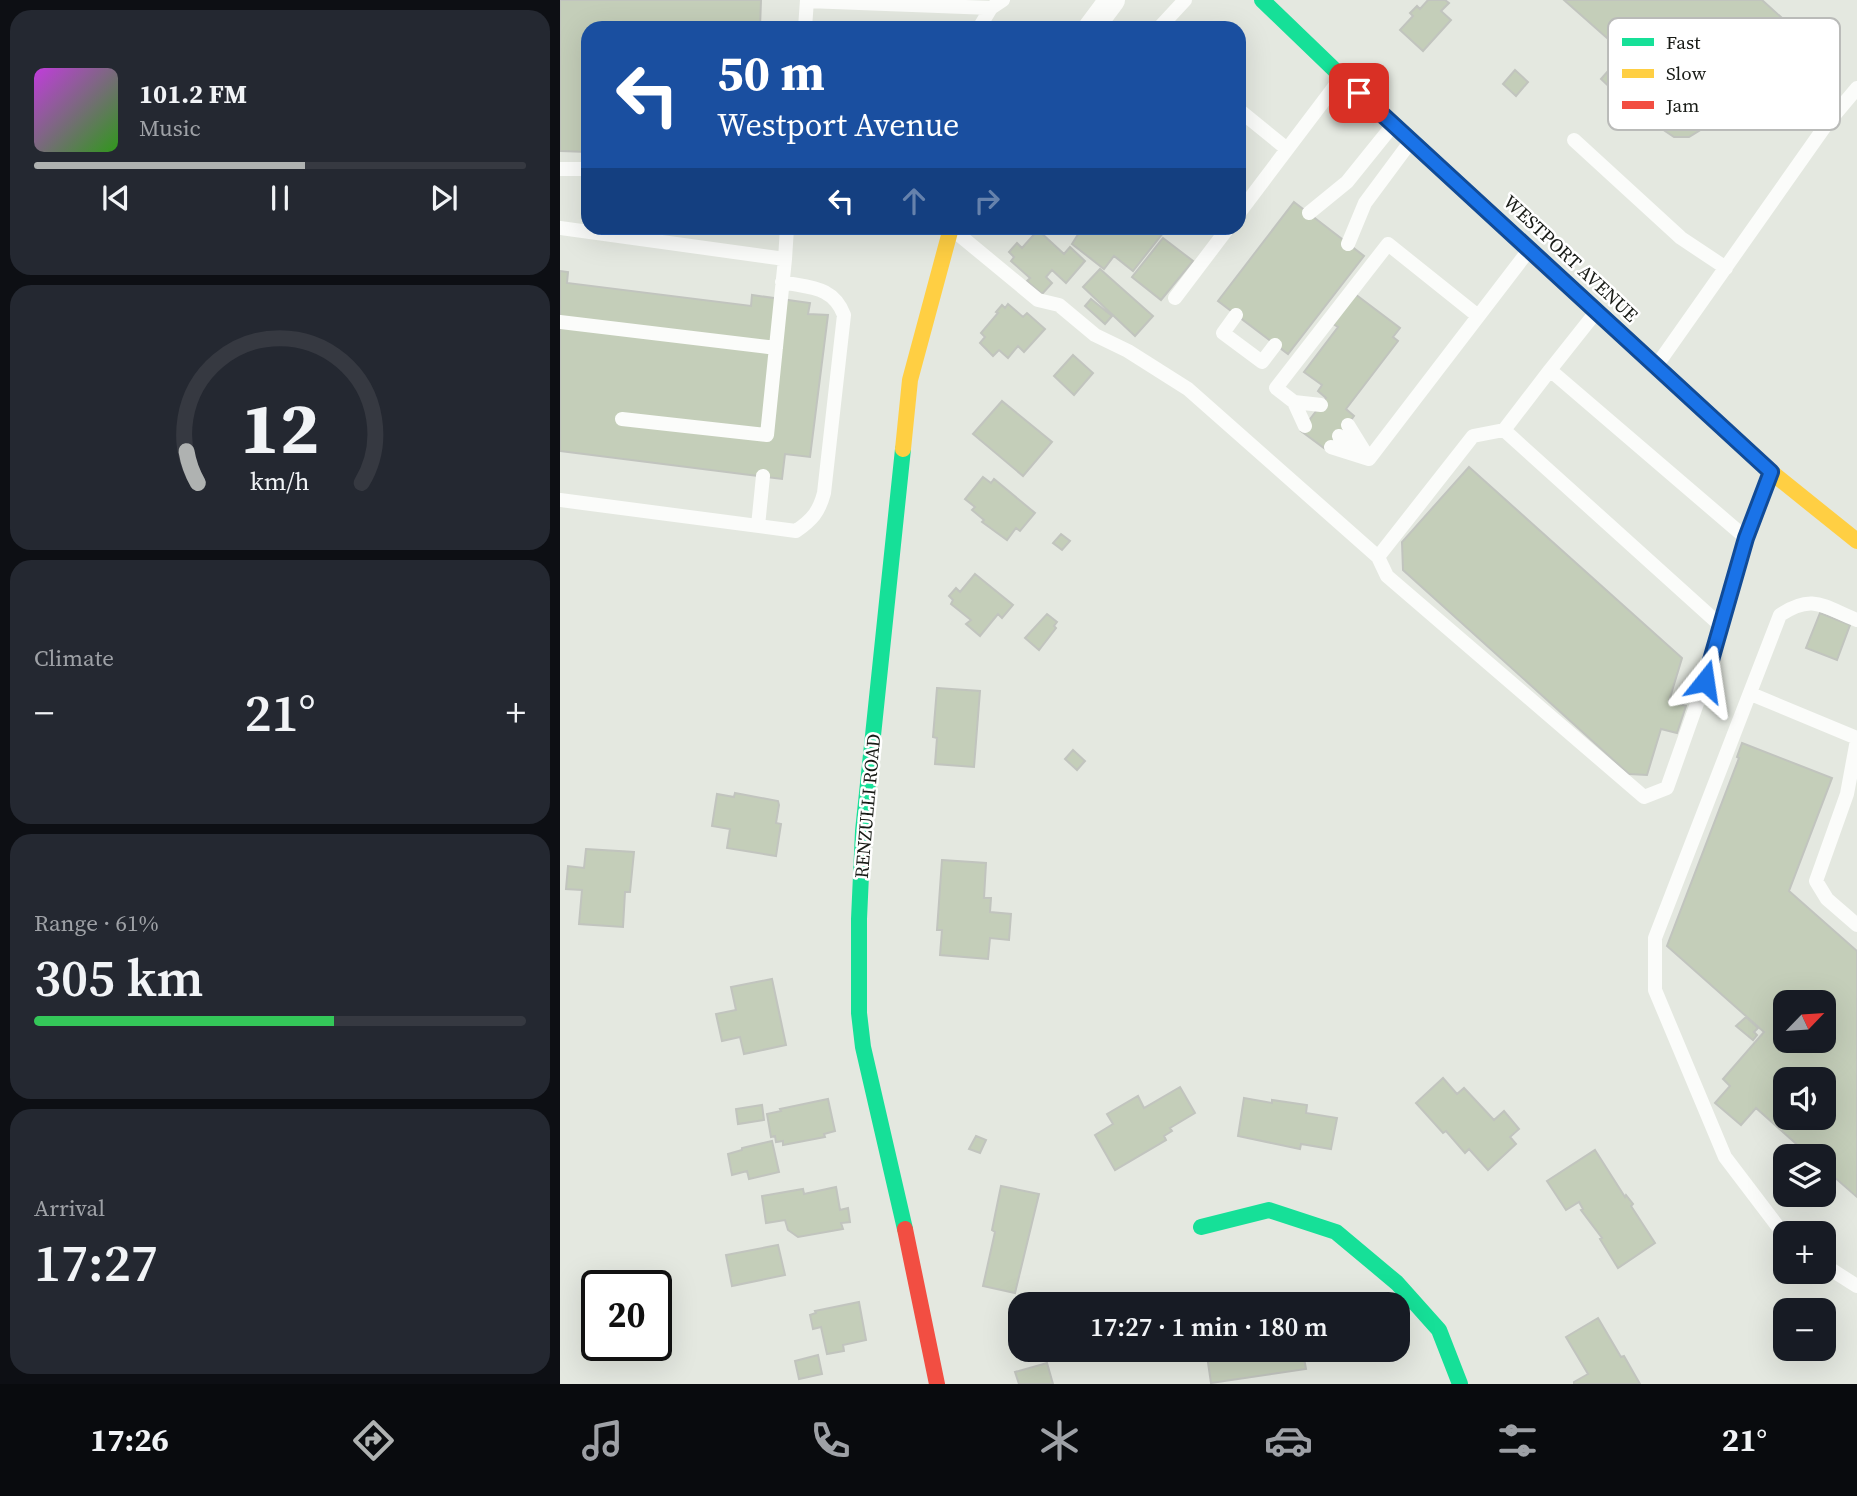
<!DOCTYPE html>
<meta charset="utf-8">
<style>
body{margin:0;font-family:"Source Serif 4",serif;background:#242831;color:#f1f3f6;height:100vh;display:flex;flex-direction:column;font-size:26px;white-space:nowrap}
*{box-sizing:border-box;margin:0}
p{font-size:23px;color:#9ea1a6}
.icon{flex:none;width:38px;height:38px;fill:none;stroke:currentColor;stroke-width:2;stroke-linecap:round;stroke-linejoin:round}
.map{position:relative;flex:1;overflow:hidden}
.sheet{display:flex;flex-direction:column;gap:10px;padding:10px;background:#0d0f14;width:560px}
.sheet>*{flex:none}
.top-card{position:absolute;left:21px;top:21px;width:665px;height:214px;border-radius:21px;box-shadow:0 7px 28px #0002;background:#1a4fa0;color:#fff;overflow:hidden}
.needle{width:46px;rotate:65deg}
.fabs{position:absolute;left:1213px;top:990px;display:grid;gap:14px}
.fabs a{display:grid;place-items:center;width:63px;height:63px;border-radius:14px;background:#171b24;box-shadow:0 7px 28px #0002;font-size:35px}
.speed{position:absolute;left:21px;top:1270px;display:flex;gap:14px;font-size:35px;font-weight:700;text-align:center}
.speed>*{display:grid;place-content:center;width:91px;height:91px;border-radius:50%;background:#171b24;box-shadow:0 7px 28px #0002;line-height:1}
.speed .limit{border:4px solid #111;border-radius:10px;background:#fff;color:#111}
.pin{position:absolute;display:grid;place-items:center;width:60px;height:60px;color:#fff;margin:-30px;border-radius:14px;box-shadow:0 4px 10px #0006}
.me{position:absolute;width:77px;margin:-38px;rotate:15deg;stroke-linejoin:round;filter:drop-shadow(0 0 5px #0008)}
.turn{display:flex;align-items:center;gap:24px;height:147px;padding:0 21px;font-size:32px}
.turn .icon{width:91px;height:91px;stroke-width:2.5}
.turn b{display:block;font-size:49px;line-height:60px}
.lanes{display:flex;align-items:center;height:66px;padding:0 21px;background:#0003;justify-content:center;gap:35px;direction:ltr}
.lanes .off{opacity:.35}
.big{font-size:52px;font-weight:600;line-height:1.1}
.sheet .tile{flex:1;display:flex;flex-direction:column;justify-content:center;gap:10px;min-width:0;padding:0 24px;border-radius:21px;background:#242831}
.sheet .dial{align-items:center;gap:0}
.dial svg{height:182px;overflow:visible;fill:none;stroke:#363941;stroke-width:7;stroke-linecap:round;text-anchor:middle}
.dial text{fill:#f1f3f6;stroke:none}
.song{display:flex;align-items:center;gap:21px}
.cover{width:84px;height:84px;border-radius:10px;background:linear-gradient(135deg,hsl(290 70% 55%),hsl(110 70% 35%))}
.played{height:7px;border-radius:4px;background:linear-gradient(90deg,#afb2b1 55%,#363941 55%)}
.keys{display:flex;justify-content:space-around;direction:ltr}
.heat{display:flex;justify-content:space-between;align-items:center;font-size:38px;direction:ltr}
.charge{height:10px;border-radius:5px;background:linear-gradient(90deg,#34c759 61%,#363941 0)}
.trip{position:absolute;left:448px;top:1292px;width:402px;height:70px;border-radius:21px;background:#171b24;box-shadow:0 7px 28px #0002;font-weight:600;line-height:70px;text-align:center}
.tab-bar{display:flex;height:112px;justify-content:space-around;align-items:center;background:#090b0e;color:#9ea1a6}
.tab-bar .icon{width:49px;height:49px}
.tab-bar .current{color:#afb2b1}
.tab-bar b{font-size:32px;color:#f1f3f6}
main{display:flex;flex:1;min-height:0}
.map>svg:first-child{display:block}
</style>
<main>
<section class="sheet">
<div class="tile">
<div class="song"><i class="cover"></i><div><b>101.2 FM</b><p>Music</p></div></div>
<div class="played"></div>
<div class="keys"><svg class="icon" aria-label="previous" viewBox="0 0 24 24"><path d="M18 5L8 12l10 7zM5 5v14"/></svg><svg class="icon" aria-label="pause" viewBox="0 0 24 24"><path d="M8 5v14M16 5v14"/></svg><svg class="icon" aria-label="next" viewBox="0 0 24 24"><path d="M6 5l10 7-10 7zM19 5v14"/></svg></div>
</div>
<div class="tile dial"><svg viewBox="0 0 100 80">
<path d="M14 69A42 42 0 1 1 86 69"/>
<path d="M14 69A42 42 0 0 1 9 55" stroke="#afb2b1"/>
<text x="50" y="56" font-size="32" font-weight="700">12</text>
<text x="50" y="72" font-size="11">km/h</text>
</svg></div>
<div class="tile"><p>Climate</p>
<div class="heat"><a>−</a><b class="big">21°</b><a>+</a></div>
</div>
<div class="tile"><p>Range · 61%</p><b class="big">305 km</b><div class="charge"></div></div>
<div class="tile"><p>Arrival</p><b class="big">17:27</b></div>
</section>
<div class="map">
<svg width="1297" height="1384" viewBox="0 0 1297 1384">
<rect width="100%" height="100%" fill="#e4e8e0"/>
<path fill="#c4ceb9" stroke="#c1c4be" stroke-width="2" fill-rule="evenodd" d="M 0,0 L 201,0 L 200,28 L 28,28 L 28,152 L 0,151 Z
M 868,0 L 885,0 L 889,3 L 881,11 L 891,20 L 863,51 L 840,30 L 853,16 L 850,13 L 857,6 L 860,9 Z
M 1004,0 L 1202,0 L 1233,28 L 1204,67 L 1154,106 L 1142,129 L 1129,137 L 1114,137 L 1056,98 L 1058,95 L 1041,79 L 1064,53 Z
M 955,70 L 968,82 L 956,96 L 943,84 Z
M 734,202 L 804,256 L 728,354 L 658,301 Z
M 522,228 L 607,228 L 573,271 L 554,256 L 544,269 L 512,244 Z
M 478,230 L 504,254 L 510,247 L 525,261 L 506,283 L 492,270 L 486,277 L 492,283 L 482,294 L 467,281 L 470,278 L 451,261 L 454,257 L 449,252 L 457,243 L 462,248 Z
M 603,238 L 633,261 L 601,300 L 572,277 Z
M 540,269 L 593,316 L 575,336 L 523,287 Z
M 0,271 L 8,272 L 7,283 L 191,306 L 192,295 L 250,303 L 248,314 L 268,315 L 250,457 L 225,454 L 222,479 L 0,451 Z
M 795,294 L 840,328 L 833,337 L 838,341 L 786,409 L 794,416 L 768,451 L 741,431 L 766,398 L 758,391 L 762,385 L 744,372 L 778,327 L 773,324 Z
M 531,299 L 552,316 L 545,324 L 525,306 Z
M 448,304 L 463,317 L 467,313 L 485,329 L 464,352 L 458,346 L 448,358 L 439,350 L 433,356 L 420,343 L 425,337 L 421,333 L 438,313 L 436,312 L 442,305 L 445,308 Z
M 513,355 L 533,373 L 514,395 L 494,376 Z
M 442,401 L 492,442 L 463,476 L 413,434 Z
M 909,467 L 1122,658 L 1109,701 L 1126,706 L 1117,733 L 1101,729 L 1087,775 L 1069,774 L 843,570 L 842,542 Z
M 423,477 L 431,483 L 434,479 L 475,513 L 460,531 L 456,528 L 447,540 L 422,522 L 424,520 L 412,510 L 415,507 L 405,499 Z
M 501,534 L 510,541 L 502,550 L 493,543 Z
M 415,574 L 453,605 L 442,618 L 438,614 L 420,636 L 406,624 L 411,620 L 391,604 L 393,600 L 389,596 L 396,588 L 400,592 Z
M 1260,613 L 1290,625 L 1277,660 L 1246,648 Z
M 487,614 L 497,622 L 494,626 L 496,628 L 479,650 L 465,638 Z
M 377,688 L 420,691 L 414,767 L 375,764 L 377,738 L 373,737 Z
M 1182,743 L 1272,778 L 1229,891 L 1297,951 L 1297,1197 L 1264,1168 L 1264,1157 L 1251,1157 L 1196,1108 L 1181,1125 L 1155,1103 L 1170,1086 L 1163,1079 L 1204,1032 L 1107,946 L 1179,758 L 1177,757 ZM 1225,1003 L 1264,1003 L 1264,1041 L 1225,1041 ZM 1225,1080 L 1264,1080 L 1264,1118 L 1225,1118 Z
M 513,750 L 525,761 L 517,770 L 505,759 Z
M 175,793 L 218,801 L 219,805 L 216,823 L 221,824 L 216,856 L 167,848 L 170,829 L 152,826 L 157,794 L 174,797 Z
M 26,849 L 74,852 L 70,892 L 65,892 L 63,927 L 19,924 L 22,890 L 6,889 L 8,866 L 24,868 Z
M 382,860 L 426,863 L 424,898 L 431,898 L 430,912 L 451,914 L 449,940 L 430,938 L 428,959 L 380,955 L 382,930 L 377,930 Z
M 212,979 L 226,1045 L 184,1054 L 180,1037 L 162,1041 L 156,1014 L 176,1010 L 171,987 Z
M 1186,1017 L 1198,1028 L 1194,1032 L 1197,1035 L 1193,1040 L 1176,1026 Z
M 883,1078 L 897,1094 L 904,1088 L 934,1120 L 944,1111 L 959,1129 L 950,1137 L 956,1144 L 928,1170 L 909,1149 L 905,1153 L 886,1131 L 883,1133 L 856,1103 Z
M 620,1087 L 635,1113 L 610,1128 L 612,1131 L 604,1136 L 606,1140 L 555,1170 L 535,1135 L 553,1124 L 547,1114 L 578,1096 L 584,1108 Z
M 684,1098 L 712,1103 L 712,1100 L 747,1105 L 746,1113 L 777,1118 L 771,1149 L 741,1144 L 740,1149 L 678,1136 Z
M 268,1099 L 275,1131 L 264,1134 L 265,1137 L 223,1145 L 223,1141 L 216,1142 L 215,1136 L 211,1137 L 207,1114 L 221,1111 L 220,1109 Z
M 202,1105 L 204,1120 L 178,1124 L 176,1109 Z
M 416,1136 L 426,1140 L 420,1153 L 409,1149 Z
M 212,1141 L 219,1172 L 189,1179 L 187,1171 L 172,1175 L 168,1154 L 182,1150 L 182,1148 Z
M 1035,1150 L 1065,1197 L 1066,1195 L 1073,1204 L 1071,1206 L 1095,1243 L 1058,1268 L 1040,1239 L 1042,1238 L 1021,1210 L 1023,1209 L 1019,1202 L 1006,1210 L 987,1181 Z
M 441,1186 L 479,1194 L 455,1293 L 423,1286 L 435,1232 L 432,1230 Z
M 276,1187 L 280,1210 L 288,1208 L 290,1222 L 281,1223 L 283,1229 L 238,1237 L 228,1230 L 225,1220 L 206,1223 L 202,1196 L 243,1189 L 244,1194 Z
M 218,1245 L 225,1275 L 172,1286 L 166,1255 Z
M 299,1302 L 306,1340 L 283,1345 L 284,1351 L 267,1354 L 261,1327 L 253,1329 L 250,1315 L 256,1313 L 255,1311 Z
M 1038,1318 L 1061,1357 L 1064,1356 L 1080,1384 L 1014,1384 L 1014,1382 L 1028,1374 L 1006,1337 Z
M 646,1349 L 774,1349 L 775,1353 L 744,1358 L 746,1369 L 651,1383 Z
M 258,1355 L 262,1374 L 239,1379 L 235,1361 Z
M 487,1363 L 493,1384 L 459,1384 L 455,1372 Z"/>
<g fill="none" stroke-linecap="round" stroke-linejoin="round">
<path stroke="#fbfcfa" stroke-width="14" d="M 247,1 L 431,8 L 419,28
M 431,8 L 443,0
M 245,28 L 247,0
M 599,28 L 625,0
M 679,110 L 727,149
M 1014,140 L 1121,238 L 1166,268
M 0,169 L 28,169
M 679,213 L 781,78
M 749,213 L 787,182 L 833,125
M 0,228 L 225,259 L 227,228
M 392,229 L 478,300 L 499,305 L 535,335 L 568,351 L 628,389 L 818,557
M 788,244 L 805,203 L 851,141
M 615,298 L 668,228
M 1036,312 L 990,370 L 1186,538 L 1210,475
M 676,315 L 663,333 L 702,362 L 715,345
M 0,322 L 216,348
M 1097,365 L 1266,125 L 1297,88
M 990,370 L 944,430 L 1160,625 L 1186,538
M 734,402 L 745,426
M 761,405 L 734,402 L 716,388 L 828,244 L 918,316
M 62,419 L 207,435 L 225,259
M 788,425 L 809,459
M 944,430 L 913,436 L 818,557 L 827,576 L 1084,797 L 1107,788 L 1145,681 L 1160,625
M 779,436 L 800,452
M 771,447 L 809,459
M 809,459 L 969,250
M 0,500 L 236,531 C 252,520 259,512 264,493 L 284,315 C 273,286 250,288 222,282
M 198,526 L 203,476
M 1191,694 L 1297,738
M 1297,740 L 1287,794 L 1256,881 L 1267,899 L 1297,925
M 1225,1236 L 1165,1157 L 1095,990 L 1095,938 L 1220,615 C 1253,593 1264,607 1297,620
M 1264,1265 L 1297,1286"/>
<path stroke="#fbfcfa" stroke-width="26" d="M 531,28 L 552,0"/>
<path stroke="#16e098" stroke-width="16" d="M 702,0 L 782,77 L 1144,410
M 343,449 L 303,831 L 299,919 L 299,1013 L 303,1047 L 345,1229
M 641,1227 L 709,1210 L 776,1232 L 837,1283 L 879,1330 L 900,1384"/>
<path stroke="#ffcf43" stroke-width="16" d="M 1144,410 L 1211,472 L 1297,541
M 343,449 L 350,380 L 391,228"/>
<path stroke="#f24e42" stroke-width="16" d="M 345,1229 L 377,1384"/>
</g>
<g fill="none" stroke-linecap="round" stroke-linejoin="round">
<g stroke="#114b97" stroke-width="18">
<path id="route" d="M 799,93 L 1211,472 L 1186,538 L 1145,681"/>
</g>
<use href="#route" stroke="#1a73e8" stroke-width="12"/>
</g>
<g text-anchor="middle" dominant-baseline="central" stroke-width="5" stroke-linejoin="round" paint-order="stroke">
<g font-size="19" fill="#181b16" stroke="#fff">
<text transform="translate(1011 258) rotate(43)">WESTPORT AVENUE</text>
<text transform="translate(307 806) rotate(-85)">RENZULLI ROAD</text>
</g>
</g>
<rect x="1048" y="18" width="232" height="112" rx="10" fill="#fff" stroke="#babbb9" stroke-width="2"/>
<rect x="1062" y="38" width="32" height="8" fill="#16e098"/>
<rect x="1062" y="69" width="32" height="9" fill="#ffcf43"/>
<rect x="1062" y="101" width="32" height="8" fill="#f24e42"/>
<g font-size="19" fill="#181b16">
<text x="1106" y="49">Fast</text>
<text x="1106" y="80">Slow</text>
<text x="1106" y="112">Jam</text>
</g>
</svg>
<div class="fabs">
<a><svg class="needle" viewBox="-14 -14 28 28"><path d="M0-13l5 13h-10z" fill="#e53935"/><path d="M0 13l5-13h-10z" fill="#9ea1a6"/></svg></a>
<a><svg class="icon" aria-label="sound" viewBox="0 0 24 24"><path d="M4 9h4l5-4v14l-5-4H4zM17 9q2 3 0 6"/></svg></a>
<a><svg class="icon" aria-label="layers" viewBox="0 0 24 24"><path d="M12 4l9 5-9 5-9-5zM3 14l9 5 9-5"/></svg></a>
<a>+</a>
<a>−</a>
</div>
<div class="speed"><div class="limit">20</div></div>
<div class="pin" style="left:799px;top:93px;background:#d93025"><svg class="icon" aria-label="arrive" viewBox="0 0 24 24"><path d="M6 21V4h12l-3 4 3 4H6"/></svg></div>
<svg class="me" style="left:1145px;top:681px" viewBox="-20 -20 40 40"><path d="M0-17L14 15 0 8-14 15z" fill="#1a73e8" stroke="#fff" stroke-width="4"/></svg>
<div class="trip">17:27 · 1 min · 180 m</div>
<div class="top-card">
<div class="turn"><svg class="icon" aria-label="left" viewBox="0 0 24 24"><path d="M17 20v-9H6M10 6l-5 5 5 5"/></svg><div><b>50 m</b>Westport Avenue</div></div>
<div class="lanes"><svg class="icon" aria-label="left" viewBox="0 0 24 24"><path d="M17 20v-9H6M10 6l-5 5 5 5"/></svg><svg class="icon off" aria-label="ahead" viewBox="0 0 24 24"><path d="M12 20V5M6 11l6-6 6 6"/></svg><svg class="icon off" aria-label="right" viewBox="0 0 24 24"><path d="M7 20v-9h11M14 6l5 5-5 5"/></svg></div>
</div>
</div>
</main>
<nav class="tab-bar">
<b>17:26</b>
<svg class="icon current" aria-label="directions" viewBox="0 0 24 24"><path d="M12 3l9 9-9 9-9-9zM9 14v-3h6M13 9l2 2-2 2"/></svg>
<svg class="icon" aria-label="music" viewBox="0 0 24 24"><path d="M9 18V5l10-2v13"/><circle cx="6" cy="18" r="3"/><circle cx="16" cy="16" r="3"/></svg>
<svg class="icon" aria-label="phone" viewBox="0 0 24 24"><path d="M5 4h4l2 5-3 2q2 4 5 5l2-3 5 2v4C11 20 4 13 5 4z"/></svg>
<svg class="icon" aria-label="climate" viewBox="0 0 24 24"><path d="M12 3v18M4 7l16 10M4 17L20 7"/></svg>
<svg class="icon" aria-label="car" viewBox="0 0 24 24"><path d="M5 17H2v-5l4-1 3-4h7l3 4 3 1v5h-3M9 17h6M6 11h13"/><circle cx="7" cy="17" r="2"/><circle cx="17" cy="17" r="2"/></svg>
<svg class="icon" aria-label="filters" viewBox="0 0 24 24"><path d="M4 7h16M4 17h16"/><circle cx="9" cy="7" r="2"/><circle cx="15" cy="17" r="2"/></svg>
<b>21°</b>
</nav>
